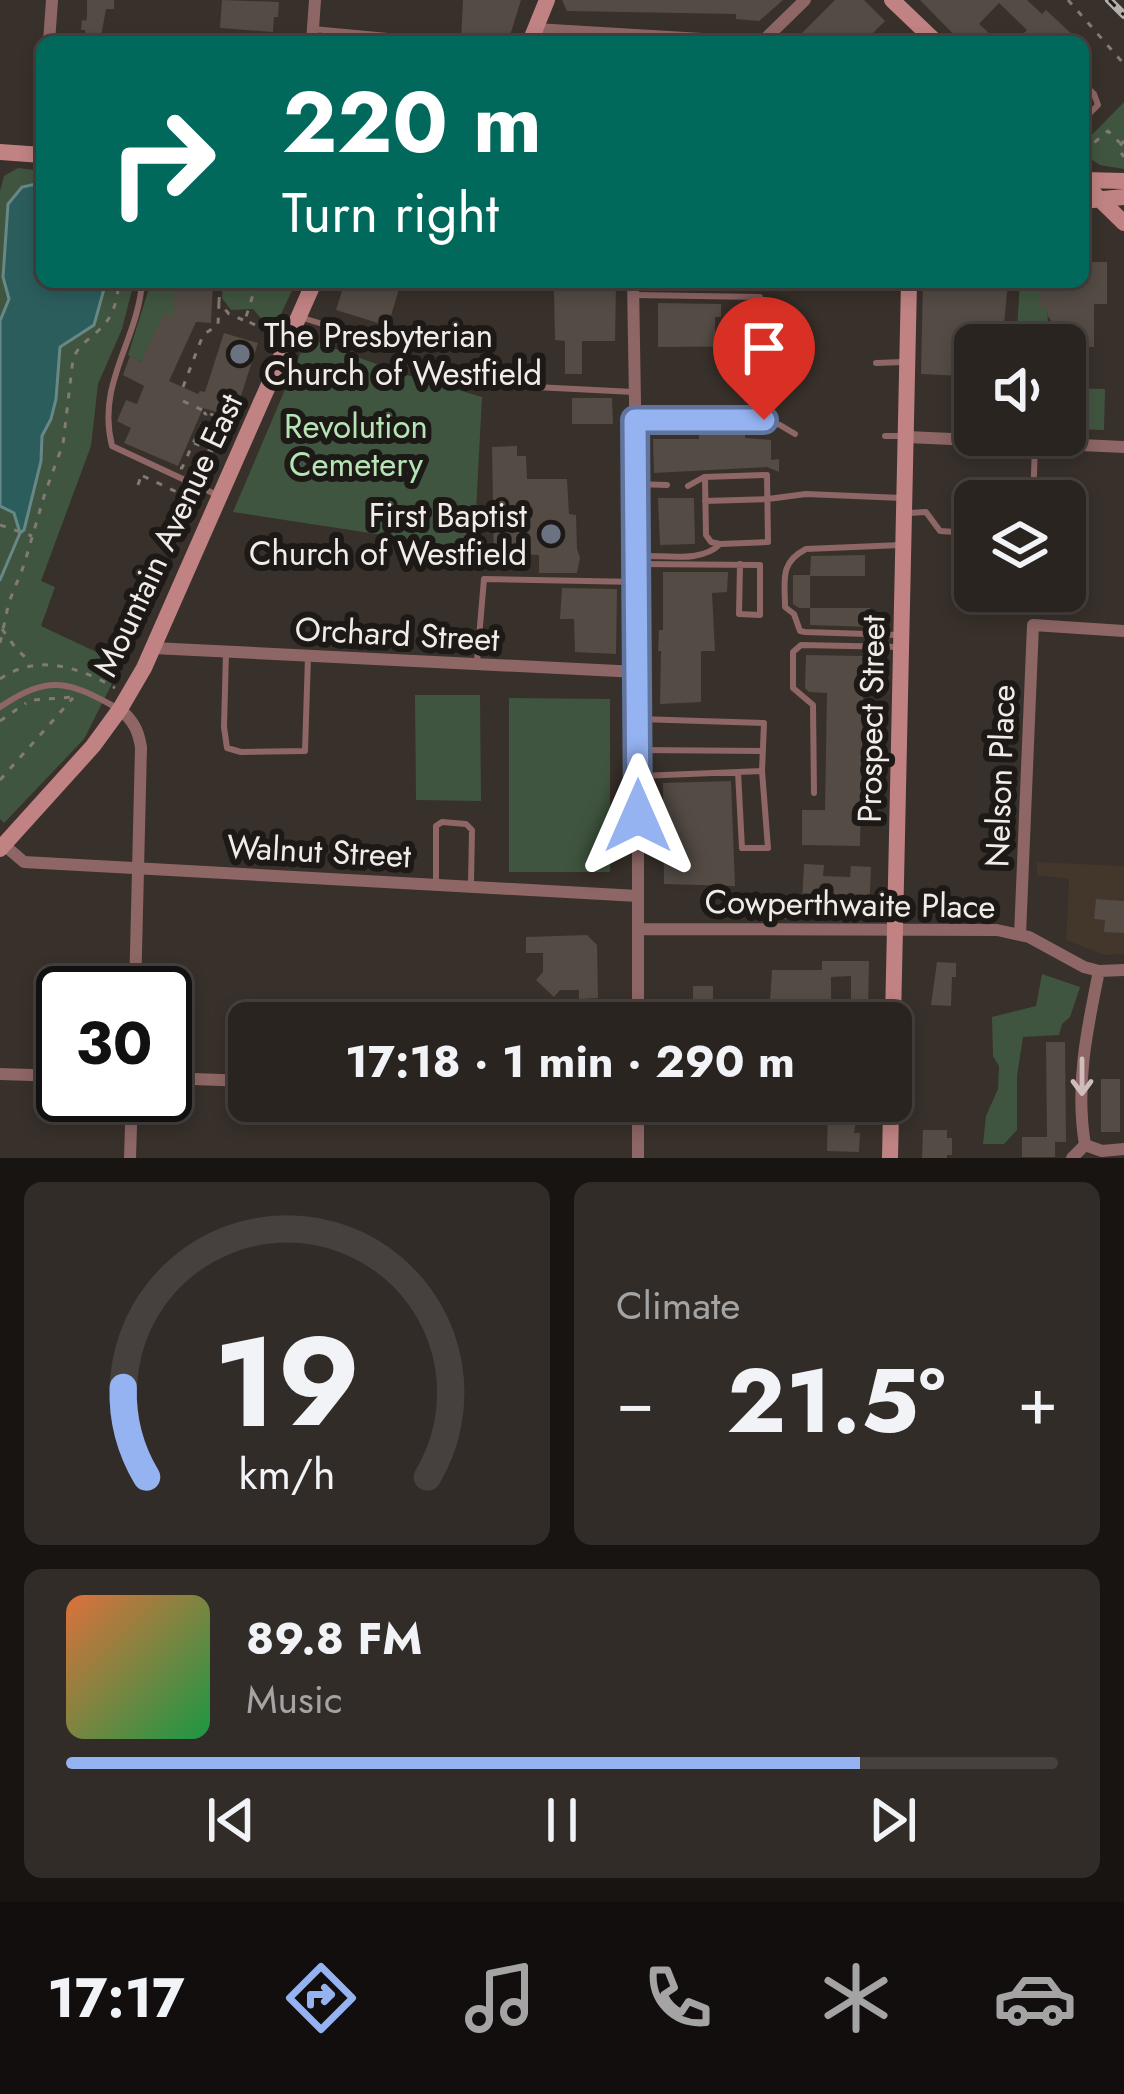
<!DOCTYPE html>
<meta charset="utf-8">
<style>
body{margin:0;font-family:Jost,sans-serif;background:#322c29;color:#f1f3f6;height:100vh;display:flex;flex-direction:column;font-size:45px;white-space:nowrap}
*{box-sizing:border-box;margin:0}
p{font-size:39px;color:#a5a4a5}
.icon{flex:none;width:66px;height:66px;fill:none;stroke:currentColor;stroke-width:2;stroke-linecap:round;stroke-linejoin:round}
.map{position:relative;height:1158px;overflow:hidden}
.panel{display:flex;flex-direction:column;gap:24px;padding:24px;background:#171412;flex:1}
.panel>*{flex:none}
.hud{position:absolute;left:36px;top:36px;width:1053px;height:252px;border-radius:18px;box-shadow:0 6px 18px #0003,0 0 0 3px #46413e;background:#00695c;color:#fff;overflow:hidden}
.controls{position:absolute;left:954px;top:324px;display:grid;gap:24px}
.controls a{display:grid;place-items:center;width:132px;height:132px;border-radius:18px;background:#2a2420;box-shadow:0 6px 18px #0003,0 0 0 3px #46413e;font-size:60px}
.speed{position:absolute;left:36px;top:966px;display:flex;gap:24px;font-size:60px;font-weight:700;text-align:center}
.speed>*{display:grid;place-content:center;width:156px;height:156px;border-radius:50%;background:#2a2420;box-shadow:0 6px 18px #0003,0 0 0 3px #46413e;line-height:1}
.speed .limit{border:6px solid #111;border-radius:18px;background:#fff;color:#111}
.pin{position:absolute;display:grid;place-items:center;width:102px;height:102px;color:#fff;margin:-123px -51px;border-radius:50% 50% 50% 0;rotate:-45deg;box-shadow:0 0 12px #0007}
.pin .icon{rotate:45deg}
.me{position:absolute;width:132px;margin:-66px;rotate:0deg;stroke-linejoin:round;filter:drop-shadow(0 0 9px #0008)}
.turn{display:flex;align-items:center;gap:42px;height:252px;padding:0 48px;font-size:54px}
.turn .icon{width:156px;height:156px;stroke-width:2.5}
.turn b{display:block;font-size:84px;line-height:102px}
.big{font-size:90px;font-weight:700;line-height:1.1}
.panel .tile{flex:1;display:flex;flex-direction:column;justify-content:center;gap:18px;min-width:0;padding:0 42px;border-radius:18px;background:#322c29}
.panel .dial{align-items:center;gap:0}
.dial svg{height:312px;overflow:visible;fill:none;stroke:#46413e;stroke-width:7;stroke-linecap:round;text-anchor:middle}
.dial text{fill:#f1f3f6;stroke:none}
.song{display:flex;align-items:center;gap:36px}
.cover{width:144px;height:144px;border-radius:18px;background:linear-gradient(135deg,hsl(20 70% 55%),hsl(140 70% 35%))}
.played{height:12px;border-radius:6px;background:linear-gradient(90deg,#95b2f1 80%,#46413e 80%)}
.keys{display:flex;justify-content:space-around;direction:ltr}
.heat{display:flex;justify-content:space-between;align-items:center;font-size:66px;direction:ltr}
.panel .tiles{flex:1;display:grid;gap:24px;grid-template-columns:1fr 1fr}
.tile:last-child{grid-column:span 2}
.trip{position:absolute;left:228px;top:1002px;width:684px;height:120px;border-radius:18px;background:#2a2420;box-shadow:0 6px 18px #0003,0 0 0 3px #46413e;font-weight:700;line-height:120px;text-align:center}
.tabs{display:flex;height:192px;justify-content:space-around;align-items:center;background:#110e0d;color:#a5a4a5}
.tabs .icon{width:84px;height:84px}
.tabs .current{color:#95b2f1}
.tabs b{font-size:54px;color:#f1f3f6}
.map>svg:first-child{display:block}
</style>
<div class="map">
<svg width="1124" height="1158" viewBox="0 0 1124 1158">
<rect width="100%" height="100%" fill="#38302a"/>
<path fill="#43362b" d="M 1037,862 L 1124,866 L 1124,954 L 1104,955 L 1066,940 L 1069,879 L 1037,875 Z"/>
<path fill="#405540" d="M 1124,102 L 1124,169 L 1100,165 L 1083,154 L 1083,144 Z
M 18,168 L 42,171 L 42,282 L 134,282 L 122,329 L 98,384 L 91,446 L 41,581 L 55,587 L 41,626 L 122,664 L 84,739 L 4,823 L 0,819 L 0,191 L 4,176 Z
M 151,282 L 173,282 L 173,315 L 141,362 L 128,355 Z
M 223,282 L 296,282 L 275,327 L 264,322 L 253,309 L 231,310 L 222,298 Z
M 1020,282 L 1039,282 L 1048,307 L 1047,345 L 1016,345 Z
M 307,338 L 400,373 L 482,397 L 474,549 L 233,512 Z
M 1065,388 L 1105,389 L 1104,430 L 1065,429 Z
M 415,695 L 480,695 L 481,801 L 416,800 Z
M 509,698 L 610,699 L 610,872 L 509,872 Z
M 1042,974 L 1080,987 L 1070,1017 L 1062,1024 L 1059,1035 L 1023,1037 L 1017,1076 L 1017,1130 L 1004,1144 L 983,1144 L 986,1116 L 998,1089 L 999,1066 L 993,1056 L 992,1017 L 1036,1006 Z"/>
<path fill="#2c5d5d" stroke="#678886" stroke-width="3" d="M 36,184 L 42,184 L 42,282 L 106,282 L 94,325 L 60,347 L 56,399 L 51,419 L 42,436 L 41,461 L 24,530 L 20,533 L 14,513 L 0,506 L 0,321 L 9,299 L 3,277 L 8,204 L 22,187 Z"/>
<g fill="none" stroke-linecap="round" stroke-linejoin="round">
<path stroke="#678886" stroke-width="3" d="M 0,580 L 20,533"/>
</g>
<path fill="#534b44" d="M 87,0 L 114,0 L 114,9 L 106,9 L 101,36 L 95,36 L 94,42 L 86,42 L 85,30 L 81,30 L 82,20 L 86,21 L 87,17 Z
M 222,0 L 279,2 L 278,17 L 274,17 L 273,32 L 220,28 Z
M 463,0 L 521,0 L 508,42 L 461,42 Z
M 562,0 L 783,0 L 759,21 L 736,19 L 736,14 L 567,11 Z
M 835,0 L 864,0 L 885,21 L 864,42 L 793,42 Z
M 920,0 L 1027,0 L 1042,14 L 1046,10 L 1075,37 L 1070,42 L 1015,42 L 1027,30 L 999,3 L 979,24 L 999,42 L 961,42 Z
M 1083,262 L 1107,262 L 1107,304 L 1094,304 L 1094,347 L 1086,347 L 1085,386 L 1065,386 L 1065,345 L 1057,345 L 1057,322 L 1052,322 L 1048,316 L 1048,307 L 1039,307 L 1039,282 L 1083,282 Z
M 173,282 L 213,282 L 211,323 L 196,322 L 169,381 L 198,394 L 200,391 L 205,392 L 224,333 L 258,343 L 238,405 L 235,404 L 230,416 L 203,408 L 178,466 L 124,443 L 131,428 L 117,421 L 126,400 L 137,404 L 144,386 L 123,375 L 130,356 L 141,362 L 161,319 L 165,314 L 173,315 Z
M 345,282 L 401,282 L 388,326 L 336,310 Z
M 572,282 L 616,282 L 615,341 L 582,341 L 582,374 L 565,374 L 565,341 L 555,340 L 554,291 L 572,291 Z
M 923,282 L 1008,282 L 1002,345 L 964,347 L 963,376 L 921,374 Z
M 658,303 L 721,304 L 721,317 L 715,317 L 715,338 L 784,337 L 784,346 L 658,347 Z
M 572,398 L 612,398 L 613,424 L 572,424 Z
M 699,430 L 745,430 L 745,438 L 771,440 L 771,460 L 779,459 L 779,472 L 767,467 L 654,473 L 653,439 L 699,439 Z
M 517,446 L 517,456 L 526,456 L 527,479 L 567,479 L 569,514 L 576,515 L 577,549 L 580,558 L 577,573 L 539,573 L 539,555 L 519,554 L 519,561 L 494,561 L 492,447 Z
M 658,498 L 694,498 L 695,544 L 660,545 Z
M 865,555 L 865,576 L 810,576 L 810,608 L 870,608 L 870,627 L 810,625 L 810,608 L 799,608 L 793,604 L 793,575 L 810,575 L 811,556 Z
M 663,572 L 728,572 L 727,592 L 712,593 L 715,651 L 701,651 L 701,702 L 660,704 L 661,651 L 658,651 L 659,630 L 663,630 Z
M 562,588 L 617,589 L 616,654 L 575,652 L 574,619 L 560,619 Z
M 806,655 L 864,656 L 860,846 L 802,845 L 802,810 L 825,810 L 827,693 L 809,692 L 805,688 Z
M 731,781 L 735,886 L 664,884 L 663,783 Z
M 804,864 L 824,865 L 823,876 L 850,877 L 851,866 L 871,867 L 869,914 L 849,913 L 850,903 L 823,902 L 822,912 L 787,911 L 787,919 L 748,918 L 748,901 L 802,901 Z
M 1096,899 L 1124,901 L 1124,933 L 1104,932 L 1105,920 L 1094,919 Z
M 587,935 L 597,945 L 598,998 L 579,999 L 579,990 L 560,990 L 554,997 L 536,980 L 543,972 L 543,953 L 526,953 L 526,937 Z
M 822,961 L 869,961 L 868,1017 L 851,1016 L 851,976 L 831,977 L 831,1019 L 817,1019 L 817,1002 L 770,1002 L 772,970 L 822,970 Z
M 937,962 L 956,963 L 956,977 L 952,977 L 951,1006 L 931,1005 Z
M 693,986 L 713,986 L 713,1023 L 693,1023 Z
M 1046,1042 L 1065,1042 L 1066,1142 L 1055,1142 L 1055,1157 L 1022,1157 L 1022,1137 L 1047,1137 Z
M 1101,1079 L 1120,1079 L 1120,1132 L 1101,1132 Z
M 828,1101 L 859,1101 L 854,1133 L 860,1133 L 859,1152 L 827,1151 Z
M 923,1130 L 947,1130 L 947,1138 L 952,1138 L 952,1155 L 947,1155 L 947,1158 L 922,1158 Z"/>
<g fill="none" stroke-linecap="round" stroke-linejoin="round">
<path stroke="#817a75" stroke-width="3" stroke-dasharray="6 9" stroke-linecap="butt" d="M 1068,0 L 1124,64
M 1124,141 L 1118,148 L 1124,157
M 1083,152 L 1108,131 L 1120,143
M 220,282 L 219,302 L 229,314 L 243,320
M 257,282 L 245,320 L 272,333
M 183,387 L 203,335 L 218,325 L 219,302
M 183,401 L 232,424
M 194,443 L 219,454
M 180,468 L 182,468 L 206,415 L 204,412
M 143,476 L 198,502
M 138,485 L 142,473
M 0,525 L 32,536
M 2,629 L 17,650 L 31,662
M 0,643 L 9,602 L 24,565 L 45,493 L 63,444 L 73,359 C 79,344 89,340 100,329 C 114,316 117,300 119,282
M 0,679 C 37,653 79,667 115,688
M 34,700 L 73,697
M 0,721 L 26,703
M 0,780 L 73,698"/>
<path stroke="#8d6665" stroke-width="6" d="M 313,29 L 388,36
M 1083,84 L 1094,94 L 1098,105 L 1083,120
M 142,282 C 138,341 96,383 112,446 L 217,495
M 636,295 L 760,297
M 303,318 L 407,350 L 414,326
M 876,363 L 903,362
M 535,387 L 634,392
M 635,420 L 764,420 L 780,425 L 795,434
M 885,436 L 903,436
M 705,478 L 706,535 L 711,542 L 720,544
M 636,484 L 667,485
M 705,501 L 768,499 L 806,494 L 902,498
M 1033,501 L 1035,446
M 909,513 L 926,512 L 940,531 L 956,532
M 641,556 C 666,555 702,563 720,544 L 768,542 L 767,475 L 704,477 L 688,486
M 638,564 L 760,565 L 760,615 L 739,614 L 740,564
M 899,635 L 805,632 L 800,631 L 794,614 L 785,607 C 785,580 779,563 806,549 L 901,545
M 226,652 L 224,727 L 227,748 L 241,752 L 305,751 L 308,656
M 477,661 L 484,579 L 638,582
M 0,707 C 49,674 68,681 117,708
M 638,719 L 764,723 L 762,771 L 768,848 L 742,848 L 738,772
M 638,750 L 763,751
M 640,776 L 762,771
M 814,793 L 813,705 L 793,688 L 793,652 L 801,645 L 899,647
M 436,882 L 436,826 L 442,822 L 466,824 L 472,830 L 471,883"/>
<path stroke="#8d6665" stroke-width="12" d="M 535,29 L 752,42
M 49,42 L 52,0
M 312,42 L 315,0
M 762,42 L 805,0
M 633,282 L 638,582 L 638,1023
M 907,437 L 1124,447
M 153,648 L 638,672
M 120,709 C 133,721 138,729 141,747 L 135,993
M 4,845 L 24,862 L 638,896
M 638,929 L 997,930 L 1029,937 L 1084,967 L 1099,971 L 1124,970
M 1020,935 L 1033,625 L 1124,631
M 1099,971 C 1087,1029 1075,1085 1085,1145 L 1102,1151 L 1124,1149
M 0,1074 L 63,1076
M 165,1078 L 249,1081
M 638,1101 L 638,1158
M 130,1158 L 132,1095
M 1072,1158 L 1085,1145"/>
<path stroke="#c08282" stroke-width="16" d="M 892,0 L 936,42
M 530,42 L 547,0
M 0,152 L 42,155
M 1083,180 L 1124,181
M 1083,183 L 1124,223
M 1083,201 L 1124,197
M 0,849 L 93,746 L 120,709 L 144,668 L 314,282
M 890,1158 L 909,282"/>
<g stroke="#b6b0ab" stroke-width="8">
<path id="rail" d="M 1109,0 L 1124,15"/>
</g>
<use href="#rail" stroke="#1c1916" stroke-width="3" stroke-dasharray="9" stroke-linecap="butt"/>
</g>
<defs><path id="oneway-shaft" d="M-6 0H5M1.5-3L5.5 0L1.5 3" fill="none" stroke-width="1.6" stroke-linecap="round" stroke-linejoin="round" transform="scale(3)"/></defs>
<use stroke="#cebdba" href="#oneway-shaft" transform="translate(1082 1077) rotate(90)"/>
<g fill="none" stroke-linecap="round" stroke-linejoin="round">
<g stroke="#61749d" stroke-width="30">
<path id="route" d="M 638,816 L 635,420 L 764,420"/>
</g>
<use href="#route" stroke="#95b2f1" stroke-width="21"/>
</g>
<g fill="#6b7280" stroke="#1c1916" stroke-width="4.5">
<circle cx="240" cy="354" r="12"/>
<circle cx="551" cy="534" r="12"/>
</g>
<g text-anchor="middle" dominant-baseline="central" stroke-width="12" stroke-linejoin="round" paint-order="stroke">
<g font-size="33" fill="#f1ece7" stroke="#1c1916" text-anchor="start">
<text x="264" y="335">The Presbyterian<tspan x="264" dy="38">Church of Westfield</tspan></text>
<text x="527" y="515" text-anchor="end">First Baptist<tspan x="527" dy="38">Church of Westfield</tspan></text>
</g>
<g font-size="33" fill="#b6e5b5" stroke="#1c1916">
<text x="356" y="426">Revolution<tspan x="356" dy="38">Cemetery</tspan></text>
</g>
<g font-size="33" fill="#f1ece7" stroke="#1c1916">
<text transform="translate(168 535) rotate(-65)">Mountain Avenue East</text>
<text transform="translate(397 634) rotate(3)">Orchard Street</text>
<text transform="translate(871 719) rotate(-89)">Prospect Street</text>
<text transform="translate(1000 776) rotate(-88)">Nelson Place</text>
<text transform="translate(319 851) rotate(3)">Walnut Street</text>
<text transform="translate(850 904) rotate(1)">Cowperthwaite Place</text>
</g>
</g>
</svg>
<div class="controls">
<a><svg class="icon" aria-label="sound" viewBox="0 0 24 24"><path d="M4 9h4l5-4v14l-5-4H4zM17 9q2 3 0 6"/></svg></a>
<a><svg class="icon" aria-label="layers" viewBox="0 0 24 24"><path d="M12 4l9 5-9 5-9-5zM3 14l9 5 9-5"/></svg></a>
</div>
<div class="speed"><div class="limit">30</div></div>
<div class="pin" style="left:764px;top:420px;background:#d93025"><svg class="icon" aria-label="arrive" viewBox="0 0 24 24"><path d="M6 21V4h12l-3 4 3 4H6"/></svg></div>
<svg class="me" style="left:638px;top:816px" viewBox="-20 -20 40 40"><path d="M0-17L14 15 0 8-14 15z" fill="#95b2f1" stroke="#fff" stroke-width="4"/></svg>
<div class="trip">17:18 · 1 min · 290 m</div>
<div class="hud">
<div class="turn"><svg class="icon" aria-label="right" viewBox="0 0 24 24"><path d="M7 20v-9h11M14 6l5 5-5 5"/></svg><div><b>220 m</b>Turn right</div></div>
</div>
</div>
<section class="panel">
<div class="tiles">
<div class="tile dial"><svg viewBox="0 0 100 80">
<path d="M14 69A42 42 0 1 1 86 69"/>
<path d="M14 69A42 42 0 0 1 8 46" stroke="#95b2f1"/>
<text x="50" y="56" font-size="32" font-weight="700">19</text>
<text x="50" y="72" font-size="11">km/h</text>
</svg></div>
<div class="tile"><p>Climate</p>
<div class="heat"><a>−</a><b class="big">21.5°</b><a>+</a></div>
</div>
<div class="tile">
<div class="song"><i class="cover"></i><div><b>89.8 FM</b><p>Music</p></div></div>
<div class="played"></div>
<div class="keys"><svg class="icon" aria-label="previous" viewBox="0 0 24 24"><path d="M18 5L8 12l10 7zM5 5v14"/></svg><svg class="icon" aria-label="pause" viewBox="0 0 24 24"><path d="M8 5v14M16 5v14"/></svg><svg class="icon" aria-label="next" viewBox="0 0 24 24"><path d="M6 5l10 7-10 7zM19 5v14"/></svg></div>
</div>
</div>
</section>
<nav class="tabs">
<b>17:17</b>
<svg class="icon current" aria-label="directions" viewBox="0 0 24 24"><path d="M12 3l9 9-9 9-9-9zM9 14v-3h6M13 9l2 2-2 2"/></svg>
<svg class="icon" aria-label="music" viewBox="0 0 24 24"><path d="M9 18V5l10-2v13"/><circle cx="6" cy="18" r="3"/><circle cx="16" cy="16" r="3"/></svg>
<svg class="icon" aria-label="phone" viewBox="0 0 24 24"><path d="M5 4h4l2 5-3 2q2 4 5 5l2-3 5 2v4C11 20 4 13 5 4z"/></svg>
<svg class="icon" aria-label="climate" viewBox="0 0 24 24"><path d="M12 3v18M4 7l16 10M4 17L20 7"/></svg>
<svg class="icon" aria-label="car" viewBox="0 0 24 24"><path d="M5 17H2v-5l4-1 3-4h7l3 4 3 1v5h-3M9 17h6M6 11h13"/><circle cx="7" cy="17" r="2"/><circle cx="17" cy="17" r="2"/></svg>
</nav>
